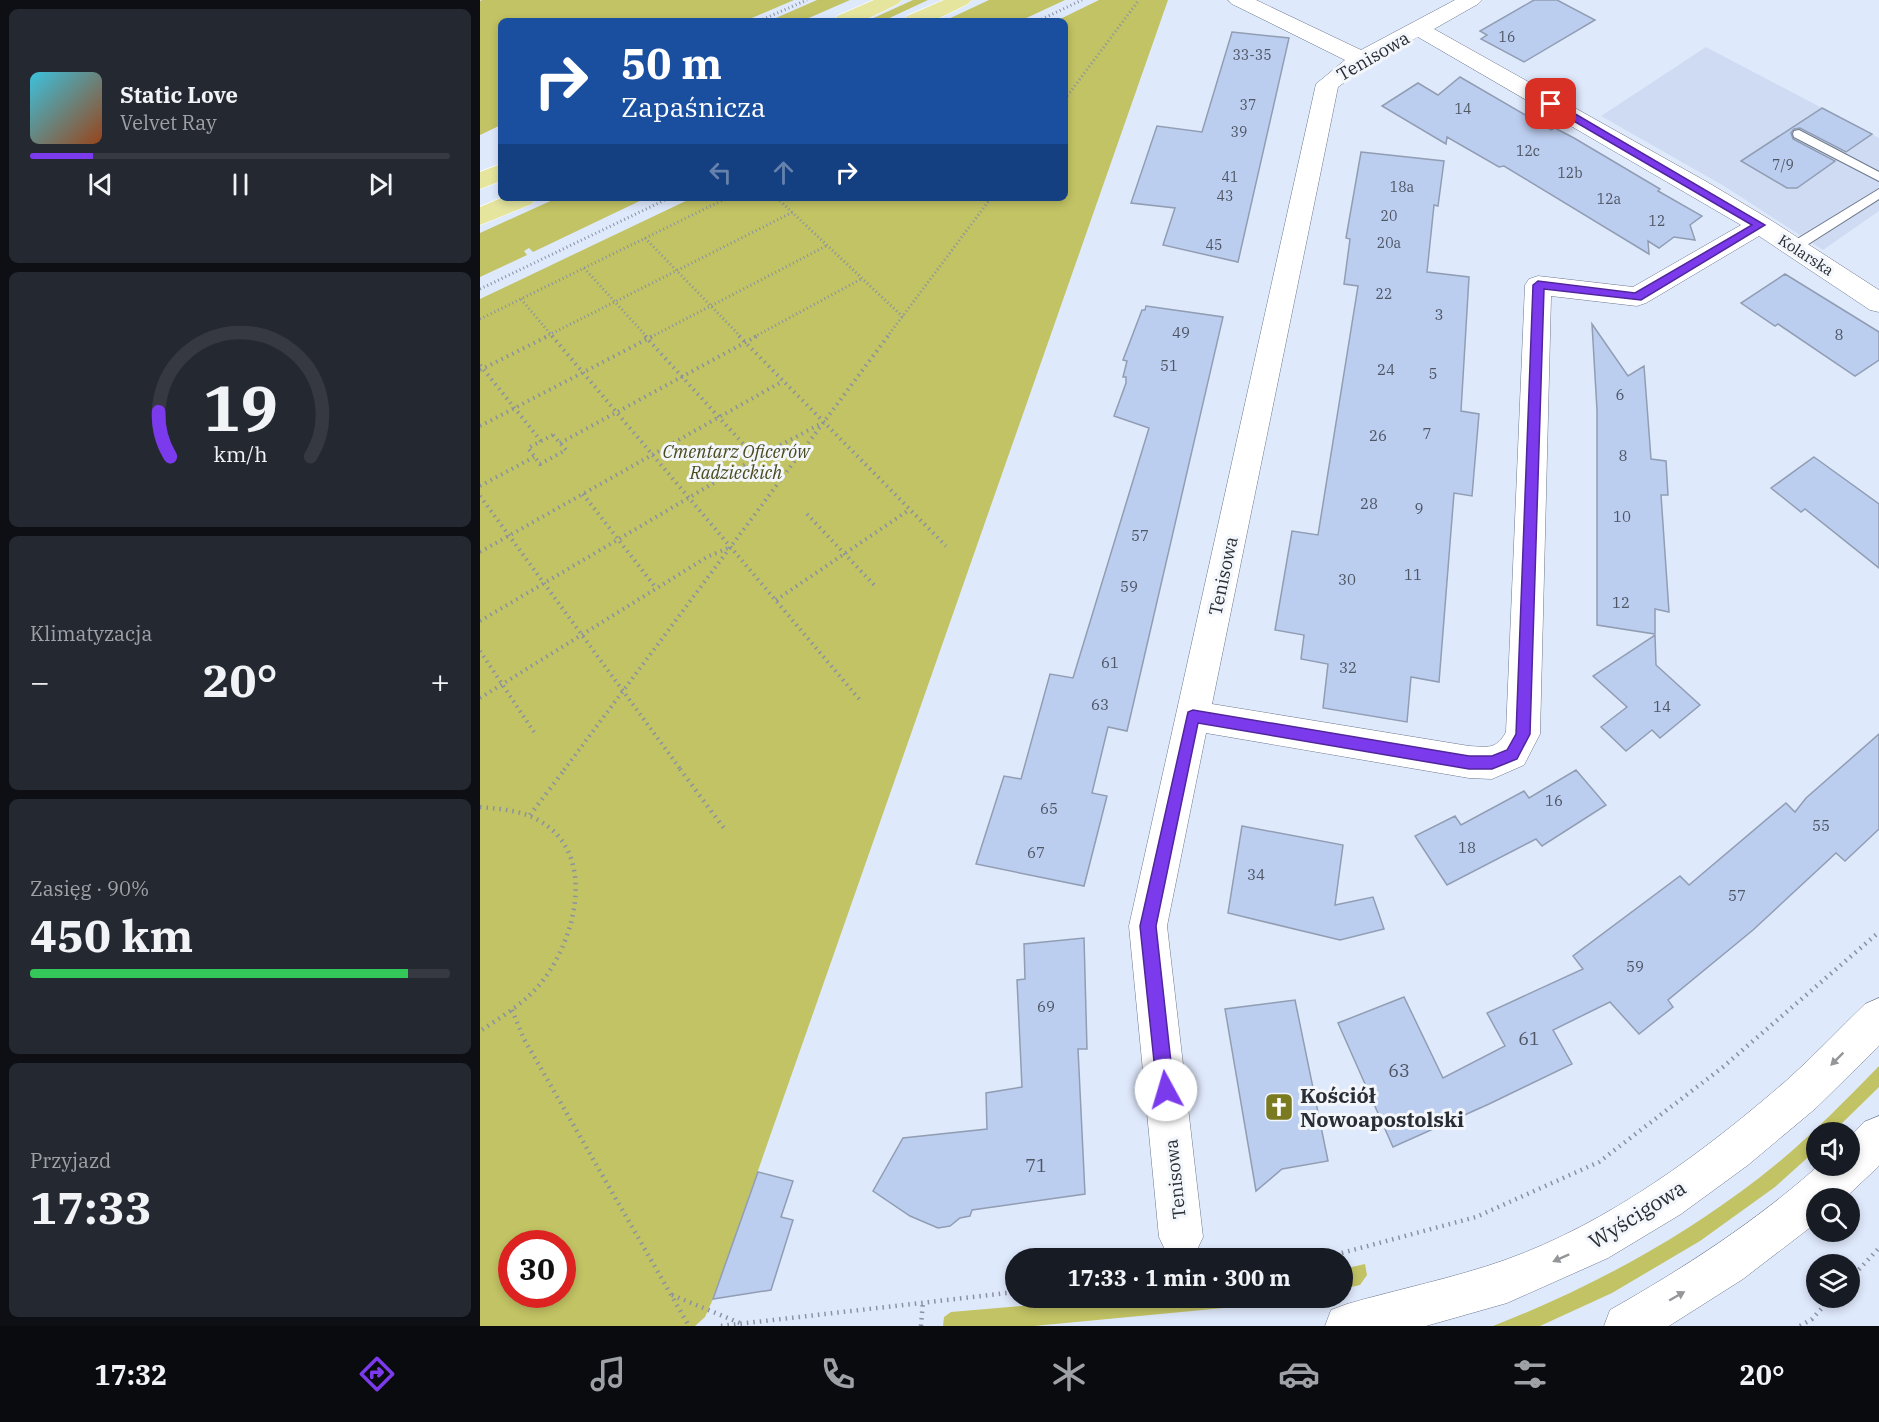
<!DOCTYPE html>
<html lang="pl">
<meta charset="utf-8">
<style>
body{margin:0;font-family:"IBM Plex Serif",serif;background:#242831;color:#f1f3f6;height:100vh;display:flex;flex-direction:column;font-size:22px;white-space:nowrap}
*{box-sizing:border-box;margin:0}
p{font-size:20px;color:#9ea1a6}
.icon{flex:none;width:33px;height:33px;fill:none;stroke:currentColor;stroke-width:2;stroke-linecap:round;stroke-linejoin:round}
.map{position:relative;flex:1;overflow:hidden}
.side{display:flex;flex-direction:column;gap:9px;padding:9px;background:#0d0f14;width:480px}
.side>*{flex:none}
.guide{position:absolute;left:18px;top:18px;width:570px;height:183px;border-radius:9px;box-shadow:0 3px 9px #0003;background:#1a4fa0;color:#fff;overflow:hidden}
.tools{position:absolute;left:1326px;top:1122px;display:grid;gap:12px}
.tools a{display:grid;place-items:center;width:54px;height:54px;border-radius:50%;background:#171b24;box-shadow:0 3px 9px #0003;font-size:30px}
.speed{position:absolute;left:18px;top:1230px;display:flex;gap:12px;font-size:30px;font-weight:700;text-align:center}
.speed>*{display:grid;place-content:center;width:78px;height:78px;border-radius:50%;background:#171b24;box-shadow:0 3px 9px #0003;line-height:1}
.speed .limit{border:9px solid #d22;background:#fff;color:#111}
.pin{position:absolute;display:grid;place-items:center;width:51px;height:51px;color:#fff;margin:-26px;border-radius:12px;box-shadow:0 3px 9px #0006}
.me{position:absolute;width:66px;margin:-33px;rotate:354deg;stroke-linejoin:round;filter:drop-shadow(0 0 4px #0008)}
.turn{display:flex;align-items:center;gap:21px;height:126px;padding:0 24px;font-size:27px}
.turn .icon{width:78px;height:78px;stroke-width:2.5}
.turn b{display:block;font-size:42px;line-height:51px}
.lanes{display:flex;align-items:center;height:57px;padding:0 24px;background:#0003;justify-content:center;gap:30px;direction:ltr}
.lanes .off{opacity:.35}
.big{font-size:45px;font-weight:700;line-height:1.1}
.side .widget{flex:1;display:flex;flex-direction:column;justify-content:center;gap:9px;min-width:0;padding:0 21px;border-radius:9px;background:#242831}
.side .dial{align-items:center;gap:0}
.dial svg{height:156px;overflow:visible;fill:none;stroke:#363941;stroke-width:7;stroke-linecap:round;text-anchor:middle}
.dial text{fill:#f1f3f6;stroke:none}
.song{display:flex;align-items:center;gap:18px}
.cover{width:72px;height:72px;border-radius:9px;background:linear-gradient(135deg,hsl(190 70% 55%),hsl(20 70% 35%))}
.played{height:6px;border-radius:3px;background:linear-gradient(90deg,#7c3aed 15%,#363941 15%)}
.keys{display:flex;justify-content:space-around;direction:ltr}
.heat{display:flex;justify-content:space-between;align-items:center;font-size:33px;direction:ltr}
.charge{height:9px;border-radius:4px;background:linear-gradient(90deg,#34c759 90%,#363941 0)}
.trip{position:absolute;left:525px;top:1248px;width:348px;height:60px;border-radius:30px;background:#171b24;box-shadow:0 3px 9px #0003;font-weight:700;line-height:60px;text-align:center}
.tabs{display:flex;height:96px;justify-content:space-around;align-items:center;background:#090b0e;color:#9ea1a6}
.tabs .icon{width:42px;height:42px}
.tabs .current{color:#7c3aed}
.tabs b{font-size:27px;color:#f1f3f6}
main{display:flex;flex:1;min-height:0}
.map>svg:first-child{display:block}
</style>
<main>
<section class="side">
<div class="widget">
<div class="song"><i class="cover"></i><div><b>Static Love</b><p>Velvet Ray</p></div></div>
<div class="played"></div>
<div class="keys"><svg class="icon" aria-label="previous" viewBox="0 0 24 24"><path d="M18 5L8 12l10 7zM5 5v14"/></svg><svg class="icon" aria-label="pause" viewBox="0 0 24 24"><path d="M8 5v14M16 5v14"/></svg><svg class="icon" aria-label="next" viewBox="0 0 24 24"><path d="M6 5l10 7-10 7zM19 5v14"/></svg></div>
</div>
<div class="widget dial"><svg viewBox="0 0 100 80">
<path d="M14 69A42 42 0 1 1 86 69"/>
<path d="M14 69A42 42 0 0 1 8 46" stroke="#7c3aed"/>
<text x="50" y="56" font-size="32" font-weight="700">19</text>
<text x="50" y="72" font-size="11">km/h</text>
</svg></div>
<div class="widget"><p>Klimatyzacja</p>
<div class="heat"><a>−</a><b class="big">20°</b><a>+</a></div>
</div>
<div class="widget"><p>Zasięg · 90%</p><b class="big">450 km</b><div class="charge"></div></div>
<div class="widget"><p>Przyjazd</p><b class="big">17:33</b></div>
</section>
<div class="map">
<svg width="1399" height="1326" viewBox="0 0 1399 1326">
<rect width="100%" height="100%" fill="#dfe9fc"/>
<path fill="#cedbf2" d="M 1226,47 L 1399,138 L 1399,211 L 1343,250 L 1244,186 L 1121,116 Z"/>
<path fill="#c2c364" fill-rule="evenodd" d="M 2,0 L 314,0 L 265,21 L 21,21 L 21,125 L 0,135 L 0,1 Z
M 337,0 L 370,0 L 322,21 L 289,21 Z
M 433,0 L 448,0 L 403,21 L 387,21 Z
M 509,0 L 585,0 L 540,21 L 464,21 Z
M 619,0 L 688,0 L 233,1299 L 225,1317 L 215,1326 L 0,1326 L 0,299 L 212,198 L 585,198 L 585,21 L 576,21 ZM 32,1244 L 82,1244 L 82,1294 L 32,1294 Z
M 77,198 L 166,198 L 53,252 L 49,248 L 44,251 L 47,255 L 0,277 L 0,233 Z
M 1399,1066 L 1399,1087 L 1353,1132 L 1336,1132 L 1335,1151 L 1295,1187 L 1220,1241 L 1132,1293 L 1060,1326 L 1013,1326 C 1108,1289 1197,1241 1279,1178 C 1322,1145 1361,1105 1399,1066 Z
M 885,1264 L 887,1275 L 880,1285 L 863,1289 L 863,1269 Z
M 633,1298 L 814,1298 L 775,1305 L 554,1326 L 463,1326 L 464,1317 L 471,1312 Z"/>
<path fill="#bccef0" stroke="#919db3" stroke-width="1.5" d="M 1054,0 L 1077,0 L 1115,20 L 1044,62 L 1001,39 L 1007,35 L 1000,31 Z
M 752,32 L 809,38 L 758,262 L 683,245 L 695,208 L 651,203 L 677,126 L 722,132 Z
M 980,77 L 1071,130 L 1075,128 L 1094,138 L 1180,189 L 1178,191 L 1222,216 L 1210,225 L 1215,240 L 1194,237 L 1179,248 L 1168,241 L 1169,254 L 1024,166 L 1019,167 L 967,137 L 966,144 L 902,106 L 938,83 L 958,95 Z
M 1342,108 L 1392,134 L 1366,152 L 1320,128 L 1314,129 L 1311,133 L 1313,139 L 1355,161 L 1317,188 L 1307,188 L 1261,161 Z
M 881,152 L 964,161 L 958,206 L 954,205 L 947,272 L 989,277 L 981,411 L 999,414 L 992,496 L 974,493 L 959,682 L 931,677 L 927,722 L 843,708 L 848,664 L 821,659 L 824,635 L 795,630 L 812,531 L 838,535 L 878,286 L 864,284 L 870,239 L 866,238 Z
M 1305,274 L 1399,332 L 1399,360 L 1375,376 L 1298,324 L 1295,326 L 1261,303 Z
M 666,306 L 743,317 L 647,731 L 628,727 L 612,793 L 627,796 L 604,886 L 496,864 L 524,776 L 541,779 L 570,674 L 593,678 L 669,428 L 634,416 L 646,383 L 646,377 L 643,377 L 647,361 L 643,360 L 662,310 L 665,310 Z
M 1112,324 L 1148,376 L 1164,366 L 1171,459 L 1186,461 L 1188,495 L 1181,495 L 1189,612 L 1175,609 L 1175,634 L 1117,625 L 1117,410 Z
M 1334,457 L 1399,504 L 1399,568 L 1325,509 L 1321,512 L 1291,488 Z
M 1175,635 L 1176,665 L 1220,705 L 1180,738 L 1172,730 L 1146,751 L 1121,727 L 1147,707 L 1113,676 Z
M 1399,734 L 1399,829 L 1365,861 L 1356,853 L 1273,930 L 1188,1000 L 1193,1007 L 1159,1034 L 1130,1002 L 1073,1030 L 1092,1064 L 1009,1104 L 913,1147 L 858,1023 L 924,997 L 963,1078 L 1025,1046 L 1007,1013 L 1103,969 L 1093,956 L 1200,876 L 1209,885 L 1306,803 L 1315,812 L 1326,798 Z
M 1096,770 L 1126,805 L 1062,846 L 1056,839 L 967,885 L 935,836 L 975,816 L 981,825 L 1044,791 L 1049,798 Z
M 762,826 L 863,845 L 855,905 L 893,897 L 904,929 L 860,940 L 748,913 Z
M 604,938 L 607,1049 L 598,1049 L 605,1194 L 492,1210 L 490,1216 L 480,1218 L 470,1226 L 458,1228 L 430,1216 L 393,1191 L 423,1138 L 507,1129 L 506,1093 L 542,1087 L 537,980 L 545,979 L 544,944 Z
M 815,1000 L 848,1161 L 802,1169 L 776,1191 L 745,1009 Z
M 278,1172 L 313,1181 L 301,1217 L 313,1220 L 291,1290 L 233,1299 Z"/>
<g fill="none" stroke-linecap="round" stroke-linejoin="round">
<g stroke="#6d788d" stroke-width="2">
<path id="lane" d="M 1319,130 L 1399,172 L 1399,181 L 1314,137 L 1313,134 L 1314,131 Z
M 1399,189 L 1399,199 L 1319,250 L 1309,250 L 1307,247 L 1309,244 Z"/>
</g>
<g stroke="#6d788d" stroke-width="1">
<path id="street" d="M 748,0 L 776,0 L 881,50 L 975,0 L 1002,0 L 998,4 L 954,29 L 1227,182 L 1289,219 L 1399,290 L 1399,312 L 1390,310 L 1279,236 L 1166,303 L 1157,306 L 1071,296 L 1060,734 L 1044,765 L 1012,779 L 989,778 L 726,733 L 687,926 L 723,1237 L 716,1252 L 701,1258 L 686,1252 L 679,1237 L 649,926 L 836,84 L 865,60 L 752,4 ZM 938,37 L 1261,225 L 1153,287 L 1058,276 L 1049,279 L 1045,285 L 1026,732 C 1016,750 1008,747 989,746 L 732,704 L 858,87 L 889,64 Z"/>
</g>
<g stroke="#6d788d" stroke-width="1">
<path id="secondary" d="M 1399,998 L 1399,1046 L 1336,1108 L 1268,1165 L 1201,1214 L 1128,1258 L 1027,1303 L 946,1326 L 845,1326 L 851,1310 L 867,1304 C 919,1289 974,1278 1025,1260 C 1129,1223 1224,1152 1307,1080 C 1334,1056 1359,1029 1385,1004 Z
M 1399,1116 L 1399,1166 L 1365,1198 L 1336,1198 L 1336,1223 L 1263,1279 L 1189,1326 L 1124,1326 L 1130,1310 C 1204,1268 1275,1222 1338,1166 L 1370,1166 L 1370,1137 L 1384,1122 Z"/>
</g>
<g stroke="#fff" stroke-width="1">
<path id="primary" d="M 394,0 L 422,0 L 418,4 L 383,21 L 354,21 L 357,16 Z
M 464,0 L 492,0 L 488,4 L 453,21 L 424,21 L 427,16 Z
M 21,164 L 21,181 L 0,189 L 0,172 Z
M 21,198 L 55,198 L 52,204 L 0,225 L 0,207 Z"/>
</g>
<path stroke="#8a92a0" stroke-width="3" stroke-dasharray="1 3" stroke-linecap="butt" d="M 279,21 L 327,0
M 558,21 L 602,0
M 585,99 L 659,0
M 297,198 L 423,317
M 165,238 L 261,337
M 104,268 L 167,337
M 0,289 L 189,198
M 41,299 L 73,337
M 0,319 L 247,198
M 65,337 L 313,212
M 171,337 L 348,245
M 274,337 L 383,278
M 407,337 L 511,198"/>
<path stroke="#8a92a0" stroke-width="4" stroke-dasharray="1.5 4.5" stroke-linecap="butt" d="M 72,336 L 380,700
M 165,336 L 276,458
M 259,336 L 466,546
M 0,365 L 61,441
M 0,370 L 68,336
M 0,426 L 173,336
M 73,435 L 86,450 L 60,464 L 48,448 Z
M 80,443 L 277,336
M 0,486 L 54,457
M 103,494 L 176,588
M 0,496 L 201,770
M 327,514 L 397,588
M 0,552 L 303,381
M 296,600 L 429,510
M 0,621 L 276,458 L 342,423
M 0,651 L 54,732
M 0,698 L 227,557 L 248,548
M 84,770 L 408,336"/>
<path stroke="#8a92a0" stroke-width="4.5" stroke-dasharray="1.5 5" stroke-linecap="butt" d="M 200,769 L 246,831
M 0,807 C 20,809 40,810 58,820 C 117,852 97,935 64,979 C 48,1001 23,1016 0,1031
M 50,815 L 85,769
M 32,1010 L 44,1039 L 209,1326
M 843,1258 L 996,1217 L 1119,1162 L 1243,1067 L 1399,932
M 1370,1279 L 1399,1248
M 192,1295 L 260,1323
M 241,1326 L 536,1292
M 441,1326 L 443,1301
M 1320,1326 L 1332,1319 L 1351,1298"/>
<use href="#lane" fill="#fff" fill-rule="evenodd"/>
<use href="#street" fill="#fff" fill-rule="evenodd"/>
<use href="#secondary" fill="#fff" fill-rule="evenodd"/>
<use href="#primary" fill="#e5e59e" fill-rule="evenodd"/>
</g>
<defs><path id="oneway-solid" d="M-6-.8H1V-3.2L6.5 0L1 3.2V.8H-6Z" transform="scale(1.5)"/></defs>
<g fill="#94969a">
<use href="#oneway-solid" transform="translate(1357 1059) rotate(135)"/>
<use href="#oneway-solid" transform="translate(1081 1258) rotate(156)"/>
<use href="#oneway-solid" transform="translate(1197 1296) rotate(-30)"/>
</g>
<path fill="#7c3aed" stroke="#51269a" stroke-width="1.5" d="M 1068,102 L 1075,102 L 1285,225 L 1161,300 L 1064,289 L 1050,734 L 1037,759 L 1012,769 L 989,769 L 718,723 L 676,926 L 694,1090 L 692,1096 L 686,1098 L 680,1096 L 677,1090 L 660,926 L 708,712 L 713,710 L 989,756 L 1012,756 L 1027,750 L 1036,734 L 1053,285 L 1058,281 L 1155,293 L 1272,225 L 1068,106 Z"/>
<defs>
<g id="church-square" transform="scale(1.5)"><rect x="-9" y="-9" width="18" height="18" rx="4" fill="#7a7a21" stroke="#f3f6fb"/><path d="M-1.2-6h2.4v3.5h3.3v2.4h-3.3V6h-2.4V-.1h-3.3v-2.4h3.3Z" fill="#fff"/></g>
</defs>
<g fill-rule="evenodd">
<use href="#church-square" x="799" y="1107"/>
</g>
<g text-anchor="middle" dominant-baseline="central" stroke-width="6" stroke-linejoin="round" paint-order="stroke">
<g font-size="14" fill="#4e5664">
<text x="1027" y="37">16</text>
<text x="772" y="55">33-35</text>
<text x="768" y="105">37</text>
<text x="983" y="109">14</text>
<text x="759" y="132">39</text>
<text x="1048" y="151">12c</text>
<text x="1303" y="165">7/9</text>
<text x="1090" y="173">12b</text>
<text x="750" y="177">41</text>
<text x="922" y="187">18a</text>
<text x="745" y="196">43</text>
<text x="1129" y="199">12a</text>
<text x="909" y="216">20</text>
<text x="1177" y="221">12</text>
<text x="909" y="243">20a</text>
<text x="734" y="245">45</text>
<text x="904" y="294">22</text>
</g>
<g font-size="15" fill="#292e36" stroke="#f3f6fb">
<text transform="translate(1326 255) rotate(33)">Kolarska</text>
</g>
<g font-size="15" fill="#4e5664">
<text x="959" y="314">3</text>
<text x="701" y="332">49</text>
<text x="1359" y="334">8</text>
<text x="689" y="365">51</text>
<text x="906" y="369">24</text>
<text x="953" y="373">5</text>
<text x="1140" y="394">6</text>
<text x="947" y="433">7</text>
<text x="898" y="435">26</text>
<text x="1143" y="455">8</text>
<text x="889" y="503">28</text>
<text x="939" y="508">9</text>
<text x="1142" y="516">10</text>
<text x="660" y="535">57</text>
<text x="933" y="574">11</text>
<text x="867" y="579">30</text>
<text x="649" y="586">59</text>
<text x="1141" y="602">12</text>
<text x="630" y="662">61</text>
<text x="868" y="667">32</text>
<text x="620" y="704">63</text>
<text x="1182" y="706">14</text>
<text x="1074" y="800">16</text>
<text x="569" y="808">65</text>
<text x="1341" y="825">55</text>
<text x="987" y="847">18</text>
<text x="556" y="852">67</text>
<text x="776" y="874">34</text>
<text x="1257" y="895">57</text>
<text x="1155" y="966">59</text>
<text x="566" y="1006">69</text>
</g>
<g font-size="18" fill="#292e36" stroke="#f3f6fb">
<text transform="translate(893 56) rotate(-30)">Tenisowa</text>
<text transform="translate(743 576) rotate(-78)">Tenisowa</text>
<text transform="translate(695 1179) rotate(-96)">Tenisowa</text>
</g>
<g font-size="18" font-style="italic" fill="#4a4b1f" stroke="#f3f6fb">
<text x="256" y="451">Cmentarz Oficerów<tspan x="256" dy="21">Radzieckich</tspan></text>
</g>
<g font-size="18" fill="#4e5664">
<text x="1049" y="1038">61</text>
<text x="919" y="1070">63</text>
<text x="556" y="1165">71</text>
</g>
<g font-size="21" font-weight="bold" fill="#292e36" stroke="#f3f6fb" text-anchor="start">
<text x="820" y="1095">Kościół<tspan x="820" dy="24">Nowoapostolski</tspan></text>
</g>
<g font-size="21" fill="#292e36" stroke="#f3f6fb">
<text transform="translate(1157 1214) rotate(-32)">Wyścigowa</text>
</g>
</g>
</svg>
<div class="tools">
<a><svg class="icon" aria-label="sound" viewBox="0 0 24 24"><path d="M4 9h4l5-4v14l-5-4H4zM17 9q2 3 0 6"/></svg></a>
<a><svg class="icon" aria-label="search" viewBox="0 0 24 24"><circle cx="10" cy="10" r="6"/><path d="M15 15l6 6"/></svg></a>
<a><svg class="icon" aria-label="layers" viewBox="0 0 24 24"><path d="M12 4l9 5-9 5-9-5zM3 14l9 5 9-5"/></svg></a>
</div>
<div class="speed"><div class="limit">30</div></div>
<div class="pin" style="left:1071px;top:104px;background:#d93025"><svg class="icon" aria-label="arrive" viewBox="0 0 24 24"><path d="M6 21V4h12l-3 4 3 4H6"/></svg></div>
<svg class="me" style="left:686px;top:1090px" viewBox="-20 -20 40 40"><circle r="19" fill="#fff"/><path d="M0-13L10 11 0 6-10 11z" fill="#7c3aed"/></svg>
<div class="trip">17:33 · 1 min · 300 m</div>
<div class="guide">
<div class="turn"><svg class="icon" aria-label="right" viewBox="0 0 24 24"><path d="M7 20v-9h11M14 6l5 5-5 5"/></svg><div><b>50 m</b>Zapaśnicza</div></div>
<div class="lanes"><svg class="icon off" aria-label="left" viewBox="0 0 24 24"><path d="M17 20v-9H6M10 6l-5 5 5 5"/></svg><svg class="icon off" aria-label="ahead" viewBox="0 0 24 24"><path d="M12 20V5M6 11l6-6 6 6"/></svg><svg class="icon" aria-label="right" viewBox="0 0 24 24"><path d="M7 20v-9h11M14 6l5 5-5 5"/></svg></div>
</div>
</div>
</main>
<nav class="tabs">
<b>17:32</b>
<svg class="icon current" aria-label="directions" viewBox="0 0 24 24"><path d="M12 3l9 9-9 9-9-9zM9 14v-3h6M13 9l2 2-2 2"/></svg>
<svg class="icon" aria-label="music" viewBox="0 0 24 24"><path d="M9 18V5l10-2v13"/><circle cx="6" cy="18" r="3"/><circle cx="16" cy="16" r="3"/></svg>
<svg class="icon" aria-label="phone" viewBox="0 0 24 24"><path d="M5 4h4l2 5-3 2q2 4 5 5l2-3 5 2v4C11 20 4 13 5 4z"/></svg>
<svg class="icon" aria-label="climate" viewBox="0 0 24 24"><path d="M12 3v18M4 7l16 10M4 17L20 7"/></svg>
<svg class="icon" aria-label="car" viewBox="0 0 24 24"><path d="M5 17H2v-5l4-1 3-4h7l3 4 3 1v5h-3M9 17h6M6 11h13"/><circle cx="7" cy="17" r="2"/><circle cx="17" cy="17" r="2"/></svg>
<svg class="icon" aria-label="filters" viewBox="0 0 24 24"><path d="M4 7h16M4 17h16"/><circle cx="9" cy="7" r="2"/><circle cx="15" cy="17" r="2"/></svg>
<b>20°</b>
</nav>
